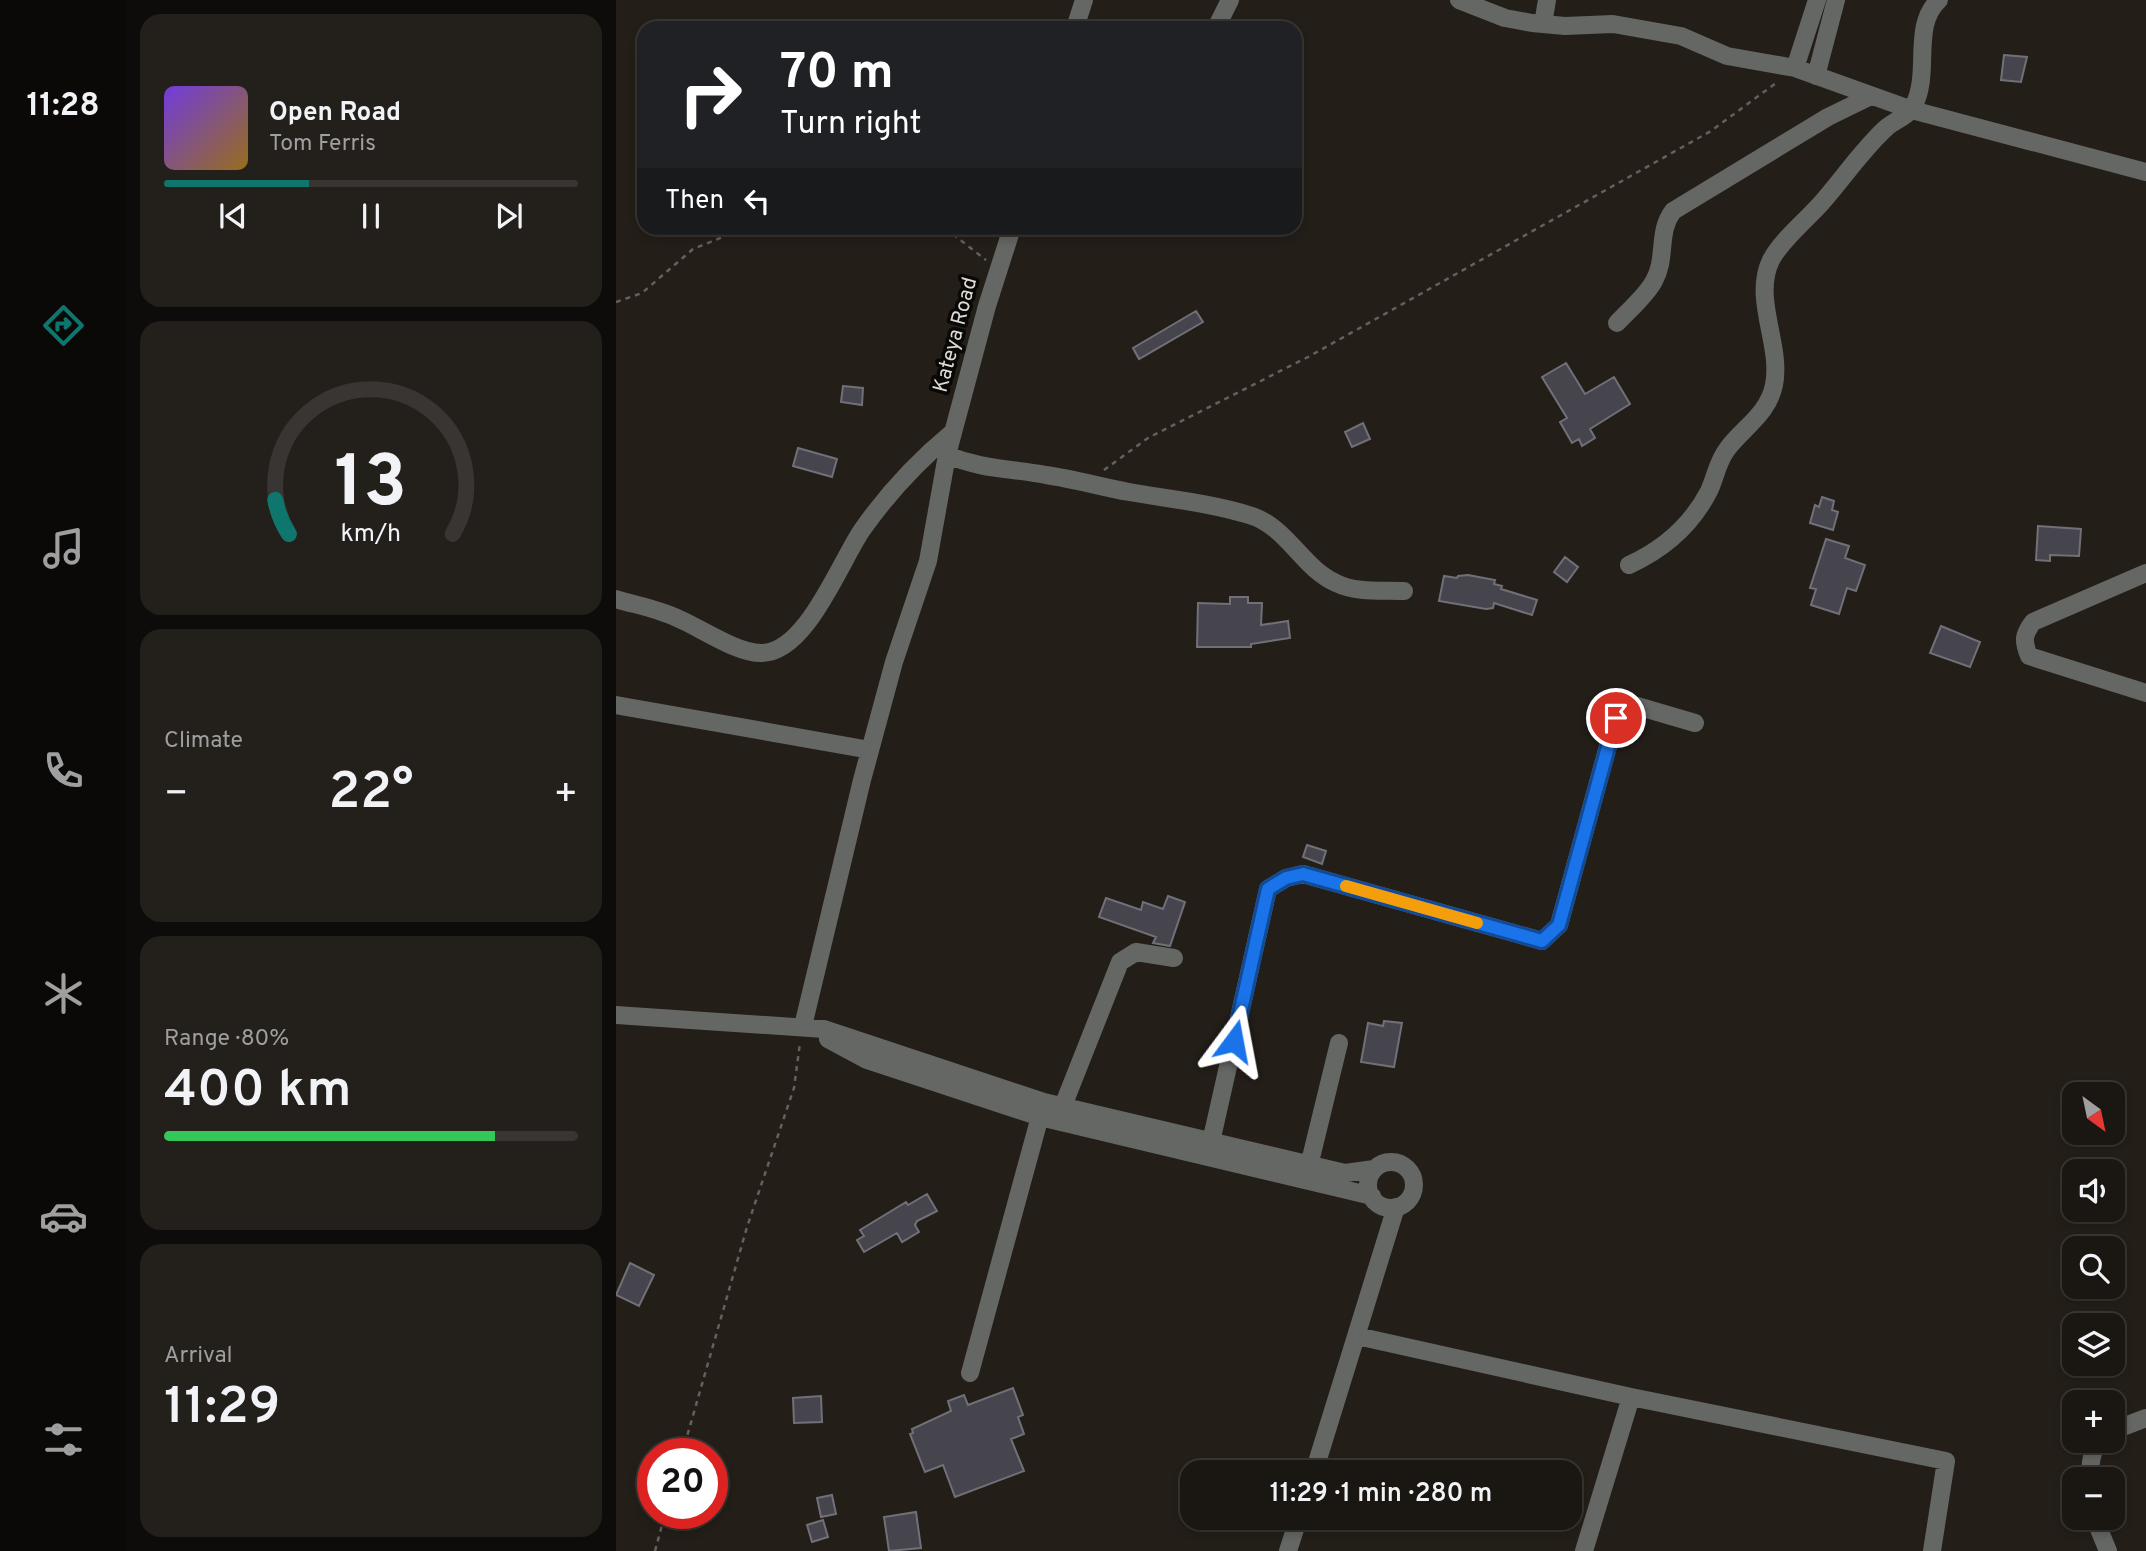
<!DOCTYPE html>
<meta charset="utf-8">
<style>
body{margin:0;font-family:Overpass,sans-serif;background:#231f1b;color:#f1f3f6;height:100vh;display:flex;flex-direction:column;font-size:26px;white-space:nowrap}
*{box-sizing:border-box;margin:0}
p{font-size:23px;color:#9f9f9f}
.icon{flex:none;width:38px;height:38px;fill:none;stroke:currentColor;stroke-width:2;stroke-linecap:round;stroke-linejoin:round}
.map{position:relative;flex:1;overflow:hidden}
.panel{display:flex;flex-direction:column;gap:14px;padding:14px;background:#0e0c0a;width:490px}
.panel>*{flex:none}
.top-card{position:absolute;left:21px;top:21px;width:665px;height:214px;border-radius:21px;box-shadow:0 4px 10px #0003,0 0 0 2px #383532;background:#202124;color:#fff;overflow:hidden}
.needle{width:46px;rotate:147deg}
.buttons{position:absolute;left:1446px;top:1082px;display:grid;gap:14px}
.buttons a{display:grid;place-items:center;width:63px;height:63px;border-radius:14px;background:#1a1612;box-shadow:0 4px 10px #0003,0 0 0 2px #383532;font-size:35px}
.speed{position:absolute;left:21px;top:1438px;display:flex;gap:14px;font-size:35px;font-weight:700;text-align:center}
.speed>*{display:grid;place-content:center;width:91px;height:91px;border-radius:50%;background:#1a1612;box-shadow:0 4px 10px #0003,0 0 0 2px #383532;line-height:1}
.speed .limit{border:10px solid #d22;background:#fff;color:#111}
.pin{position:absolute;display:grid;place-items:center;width:60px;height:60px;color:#fff;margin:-30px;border:4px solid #fff;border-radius:50%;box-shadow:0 2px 7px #0007}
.me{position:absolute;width:77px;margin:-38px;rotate:13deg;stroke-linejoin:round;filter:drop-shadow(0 0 5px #0008)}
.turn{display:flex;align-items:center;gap:24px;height:147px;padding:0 28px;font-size:32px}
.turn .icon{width:91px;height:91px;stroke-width:2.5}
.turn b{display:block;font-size:49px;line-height:60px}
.then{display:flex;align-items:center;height:66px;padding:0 28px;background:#0003;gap:14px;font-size:26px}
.big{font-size:52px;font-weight:600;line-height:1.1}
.panel .card{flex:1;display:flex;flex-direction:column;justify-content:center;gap:10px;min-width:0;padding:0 24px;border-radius:21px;background:#231f1b}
.panel .dial{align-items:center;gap:0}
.dial svg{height:182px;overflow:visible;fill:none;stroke:#383532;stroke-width:7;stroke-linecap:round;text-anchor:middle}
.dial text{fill:#f1f3f6;stroke:none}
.song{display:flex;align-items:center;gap:21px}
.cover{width:84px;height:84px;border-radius:10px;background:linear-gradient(135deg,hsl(260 70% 55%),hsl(40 70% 35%))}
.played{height:7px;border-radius:4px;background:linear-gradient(90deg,#0f766e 35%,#383532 35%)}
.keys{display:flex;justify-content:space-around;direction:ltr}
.heat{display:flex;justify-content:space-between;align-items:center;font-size:38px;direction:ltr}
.charge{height:10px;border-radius:5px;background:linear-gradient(90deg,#34c759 80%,#383532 0)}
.trip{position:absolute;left:564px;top:1460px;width:402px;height:70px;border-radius:21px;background:#1a1612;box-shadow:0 4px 10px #0003,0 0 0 2px #383532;font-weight:600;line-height:70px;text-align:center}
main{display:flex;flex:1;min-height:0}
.dock{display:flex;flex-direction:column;width:126px;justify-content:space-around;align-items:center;background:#0a0907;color:#9f9f9f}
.dock .icon{width:49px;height:49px}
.dock .on{color:#0f766e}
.dock b{font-size:32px;color:#f1f3f6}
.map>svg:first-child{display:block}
</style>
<main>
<nav class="dock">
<b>11:28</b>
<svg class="icon on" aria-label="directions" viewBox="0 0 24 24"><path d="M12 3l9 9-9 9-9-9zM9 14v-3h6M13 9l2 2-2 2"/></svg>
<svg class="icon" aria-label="music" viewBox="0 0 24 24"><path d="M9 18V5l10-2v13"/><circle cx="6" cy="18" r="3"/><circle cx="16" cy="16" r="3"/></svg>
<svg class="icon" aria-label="phone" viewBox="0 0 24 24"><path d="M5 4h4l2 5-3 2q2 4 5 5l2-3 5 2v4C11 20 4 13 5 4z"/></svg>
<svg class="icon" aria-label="climate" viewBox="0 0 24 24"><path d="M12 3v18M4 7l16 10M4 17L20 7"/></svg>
<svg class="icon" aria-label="car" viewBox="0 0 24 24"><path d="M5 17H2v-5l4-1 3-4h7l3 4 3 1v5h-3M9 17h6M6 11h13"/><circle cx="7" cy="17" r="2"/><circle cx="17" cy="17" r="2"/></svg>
<svg class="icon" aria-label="filters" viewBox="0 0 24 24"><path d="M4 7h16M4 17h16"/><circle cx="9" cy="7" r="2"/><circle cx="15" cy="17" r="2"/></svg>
</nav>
<section class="panel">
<div class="card">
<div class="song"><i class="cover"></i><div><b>Open Road</b><p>Tom Ferris</p></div></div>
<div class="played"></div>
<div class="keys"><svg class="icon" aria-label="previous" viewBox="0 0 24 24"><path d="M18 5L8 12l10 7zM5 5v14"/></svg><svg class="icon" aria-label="pause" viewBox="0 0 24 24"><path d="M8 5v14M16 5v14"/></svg><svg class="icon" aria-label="next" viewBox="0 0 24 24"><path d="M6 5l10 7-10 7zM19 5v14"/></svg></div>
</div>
<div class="card dial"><svg viewBox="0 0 100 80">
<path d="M14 69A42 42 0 1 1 86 69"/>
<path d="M14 69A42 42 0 0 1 8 54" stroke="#0f766e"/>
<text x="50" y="56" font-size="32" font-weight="700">13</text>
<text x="50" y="72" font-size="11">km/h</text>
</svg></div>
<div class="card"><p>Climate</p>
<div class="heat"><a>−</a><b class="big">22°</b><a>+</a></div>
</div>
<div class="card"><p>Range · 80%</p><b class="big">400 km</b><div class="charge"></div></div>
<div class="card"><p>Arrival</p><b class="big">11:29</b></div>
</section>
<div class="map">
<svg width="1530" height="1551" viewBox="0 0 1530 1551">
<rect width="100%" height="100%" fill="#231e18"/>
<path fill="#46454d" stroke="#717078" stroke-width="2" d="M 1388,55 L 1411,57 L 1405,82 L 1385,80 Z
M 580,311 L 587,322 L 523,359 L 517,348 Z
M 950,363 L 969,394 L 998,377 L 1014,404 L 974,429 L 979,438 L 966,446 L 963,439 L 956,443 L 944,422 L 951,418 L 926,377 Z
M 227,386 L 247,388 L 246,405 L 225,402 Z
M 747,423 L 754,439 L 736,447 L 729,432 Z
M 182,448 L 221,459 L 216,477 L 177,466 Z
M 1206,497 L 1218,501 L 1216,510 L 1222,512 L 1217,530 L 1194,523 L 1199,505 L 1203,507 Z
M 1422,526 L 1465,529 L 1463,556 L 1434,555 L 1434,561 L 1420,560 Z
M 1210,539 L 1233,546 L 1229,558 L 1249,565 L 1240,591 L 1231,588 L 1223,614 L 1195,605 L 1200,589 L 1194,588 Z
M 949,557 L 962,567 L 951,582 L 938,572 Z
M 852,575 L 879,580 L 878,584 L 886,586 L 885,589 L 921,600 L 916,615 L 878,603 L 877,608 L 870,609 L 823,601 L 828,576 L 841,578 L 842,576 Z
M 614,597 L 632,597 L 632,603 L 646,603 L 645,625 L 672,621 L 674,638 L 635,644 L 635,647 L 581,647 L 582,603 L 614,604 Z
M 1325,626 L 1364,642 L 1354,667 L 1314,653 Z
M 691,845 L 710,851 L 706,864 L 687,857 Z
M 552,896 L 569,902 L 554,946 L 537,943 L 540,937 L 483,917 L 490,898 L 525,910 L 527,902 L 547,909 Z
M 768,1021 L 786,1023 L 778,1067 L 745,1062 L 752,1023 L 767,1026 Z
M 311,1194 L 321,1211 L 301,1221 L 299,1225 L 303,1232 L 286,1242 L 281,1233 L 248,1252 L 241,1240 L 248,1236 L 244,1230 L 290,1202 L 292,1205 Z
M 14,1263 L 38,1275 L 23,1306 L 0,1295 Z
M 397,1388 L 407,1415 L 402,1417 L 408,1434 L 395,1439 L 408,1471 L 339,1497 L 327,1465 L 309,1472 L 294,1434 L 297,1433 L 296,1429 L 335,1411 L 332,1401 L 348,1395 L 352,1405 Z
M 205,1396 L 206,1422 L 178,1423 L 177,1398 Z
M 216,1495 L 220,1514 L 205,1517 L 201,1498 Z
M 300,1512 L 305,1548 L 273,1551 L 268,1517 Z
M 207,1520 L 212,1537 L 196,1542 L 191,1525 Z"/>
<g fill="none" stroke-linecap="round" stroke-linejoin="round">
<path stroke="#64605b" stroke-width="2.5" stroke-dasharray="5 5" stroke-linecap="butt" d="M 329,228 L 370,260
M 0,302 L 26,293 L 77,249 L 129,228
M 488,470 L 532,438 L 692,357 L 1095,131 L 1160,83
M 66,1454 L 131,1227 L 178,1088 L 184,1043
M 39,1551 L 49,1514"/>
<path stroke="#656764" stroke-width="18" d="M 843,0 L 889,18 L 916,23 L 949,26 L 997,24 L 1065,36 L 1111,56 L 1179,68 L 1296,110 L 1530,172
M 927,24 L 931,0
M 459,28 L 468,0
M 600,28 L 614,0
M 1179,68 L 1201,0
M 1200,76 L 1220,0
M 1001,323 C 1013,310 1030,296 1038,281 C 1051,258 1041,232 1057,211 L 1212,117 L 1255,96
M 331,455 C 368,470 393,468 430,475 C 458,479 485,487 513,492 C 553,499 594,503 633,515 C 671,526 685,567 720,583 C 740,593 766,590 788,591
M 1013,565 C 1048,549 1075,526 1093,491 C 1100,476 1101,462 1112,448 C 1128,427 1152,414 1158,385 C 1166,344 1136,299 1155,260 C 1165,240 1193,218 1208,200 C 1228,177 1247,149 1270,128 C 1279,120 1293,116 1298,105 C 1315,72 1295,26 1323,0
M 1530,573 L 1417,622 C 1407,635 1407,641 1413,656 L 1530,693
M 0,599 C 20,605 42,609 61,618 C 85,628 120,653 145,653 C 190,654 224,562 246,530 C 272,493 303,460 337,432
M 0,705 L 254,750
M 0,1015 L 208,1029 L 428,1102 L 729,1173 L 758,1169
M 187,1026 L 246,780 L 278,662 L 312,561 L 331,455 L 371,306 L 396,228
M 212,1039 L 251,1060 L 424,1117 L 756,1196
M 447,1106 L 504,962 L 520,952 L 558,958
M 595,1142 L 652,889 L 670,878 L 687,874 L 926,941 L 943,925 L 1000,717 L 1021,706 L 1079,723
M752 1185a23 23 0 1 1 46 0a23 23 0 1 1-46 0Z
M 691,1174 L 723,1043
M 741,1336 L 1015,1397 L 1330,1461 L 1316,1551
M 354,1373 L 426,1109
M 1496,1431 L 1530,1418
M 698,1472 L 780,1207
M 1474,1479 C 1474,1465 1475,1451 1484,1440
M 1478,1517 L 1492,1551
M 672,1551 L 683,1517
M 968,1551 L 1015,1397"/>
</g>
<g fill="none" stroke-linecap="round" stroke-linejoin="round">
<g stroke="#114b97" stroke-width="18">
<path id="route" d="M 618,1041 L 652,889 L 670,878 L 687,874 L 926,941 L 943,925 L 1000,718"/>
</g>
<use href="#route" stroke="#1a73e8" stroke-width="12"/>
<path stroke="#f59e0b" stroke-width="12" d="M 730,886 L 861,923"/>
</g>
<g text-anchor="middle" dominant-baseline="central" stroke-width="7" stroke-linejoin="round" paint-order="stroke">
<g font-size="21" fill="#dedbd7" stroke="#0a0806">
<text transform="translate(340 335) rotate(-75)">Kateya Road</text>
</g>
</g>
</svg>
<div class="buttons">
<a><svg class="needle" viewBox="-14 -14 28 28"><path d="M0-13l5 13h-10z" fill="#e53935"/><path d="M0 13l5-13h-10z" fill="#9f9f9f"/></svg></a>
<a><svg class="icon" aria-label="sound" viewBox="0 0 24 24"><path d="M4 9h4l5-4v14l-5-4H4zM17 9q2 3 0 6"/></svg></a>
<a><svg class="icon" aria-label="search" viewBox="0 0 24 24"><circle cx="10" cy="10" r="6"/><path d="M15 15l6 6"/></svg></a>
<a><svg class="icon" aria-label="layers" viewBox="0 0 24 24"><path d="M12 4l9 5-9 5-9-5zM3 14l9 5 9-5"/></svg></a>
<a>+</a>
<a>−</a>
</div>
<div class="speed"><div class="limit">20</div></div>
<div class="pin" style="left:1000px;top:718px;background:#d93025"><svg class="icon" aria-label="arrive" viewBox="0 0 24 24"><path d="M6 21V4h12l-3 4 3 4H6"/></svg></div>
<svg class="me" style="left:618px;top:1041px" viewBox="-20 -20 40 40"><path d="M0-17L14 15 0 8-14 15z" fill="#1a73e8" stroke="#fff" stroke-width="4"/></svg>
<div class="trip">11:29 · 1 min · 280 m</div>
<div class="top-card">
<div class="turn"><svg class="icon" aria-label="right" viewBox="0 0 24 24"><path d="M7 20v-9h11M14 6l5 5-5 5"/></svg><div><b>70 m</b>Turn right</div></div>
<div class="then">Then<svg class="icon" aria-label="left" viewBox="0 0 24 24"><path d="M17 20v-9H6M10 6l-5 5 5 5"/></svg></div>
</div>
</div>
</main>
